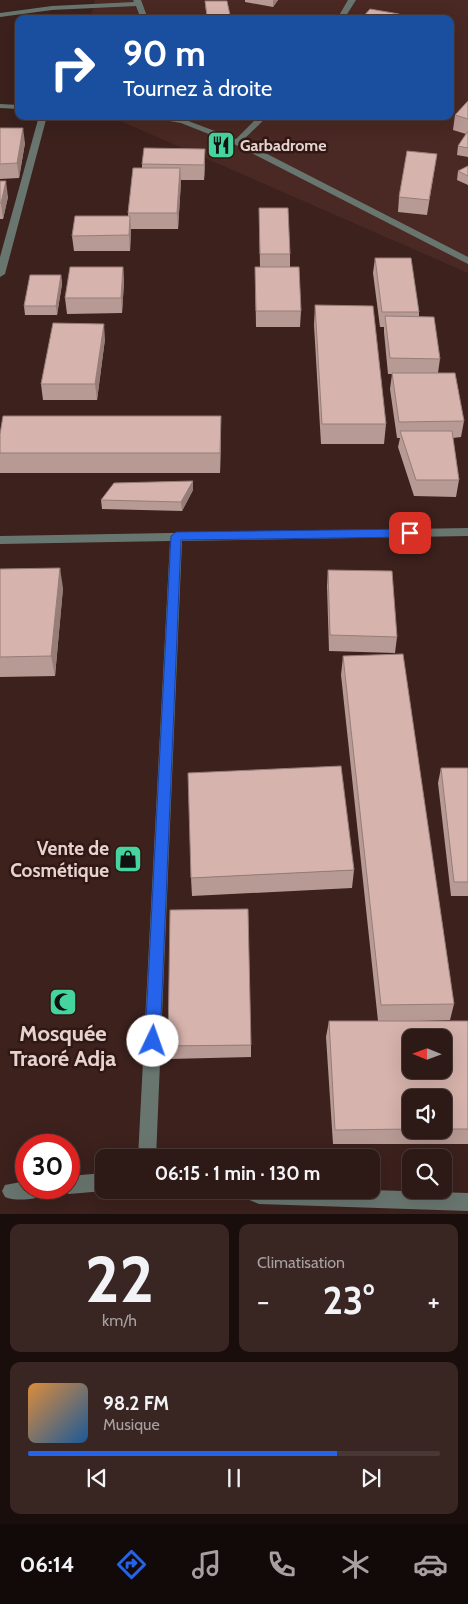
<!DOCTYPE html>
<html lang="fr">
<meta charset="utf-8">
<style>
body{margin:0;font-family:Cabin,sans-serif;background:#392623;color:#f1f3f6;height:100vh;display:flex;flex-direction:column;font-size:19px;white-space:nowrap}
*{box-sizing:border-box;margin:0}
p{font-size:16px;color:#a7a0a1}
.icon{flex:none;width:28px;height:28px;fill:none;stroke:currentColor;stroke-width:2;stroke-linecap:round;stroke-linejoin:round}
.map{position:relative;height:1214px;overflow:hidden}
.sheet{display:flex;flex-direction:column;gap:10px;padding:10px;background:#190e0c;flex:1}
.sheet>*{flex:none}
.top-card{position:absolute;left:15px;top:15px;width:439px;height:105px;border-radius:10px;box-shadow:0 5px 20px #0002,0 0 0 1px #483835;background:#1a4fa0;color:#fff;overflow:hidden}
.needle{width:32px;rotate:271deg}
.buttons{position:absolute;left:402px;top:1029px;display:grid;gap:10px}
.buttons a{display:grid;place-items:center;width:50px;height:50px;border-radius:10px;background:#2d1916;box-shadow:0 5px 20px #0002,0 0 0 1px #483835;font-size:25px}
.speed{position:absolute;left:15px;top:1134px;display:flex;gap:10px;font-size:25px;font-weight:700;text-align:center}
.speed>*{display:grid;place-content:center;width:65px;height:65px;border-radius:50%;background:#2d1916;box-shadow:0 5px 20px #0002,0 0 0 1px #483835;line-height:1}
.speed .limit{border:8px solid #d22;background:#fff;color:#111}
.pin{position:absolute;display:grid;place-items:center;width:42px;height:42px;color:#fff;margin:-21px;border-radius:10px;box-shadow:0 2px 8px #0006}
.me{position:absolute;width:55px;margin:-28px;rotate:3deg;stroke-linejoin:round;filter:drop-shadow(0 0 4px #0008)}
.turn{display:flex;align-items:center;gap:18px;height:105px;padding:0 25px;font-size:22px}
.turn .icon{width:65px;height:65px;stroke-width:2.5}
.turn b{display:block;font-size:35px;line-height:42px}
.big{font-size:38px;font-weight:700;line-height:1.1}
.sheet .widget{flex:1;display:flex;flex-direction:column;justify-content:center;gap:8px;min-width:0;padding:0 18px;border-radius:10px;background:#392623}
.sheet .dial{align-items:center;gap:0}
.dial b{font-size:65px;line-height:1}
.song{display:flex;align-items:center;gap:15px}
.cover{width:60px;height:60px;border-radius:8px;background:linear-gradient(135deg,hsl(30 70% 55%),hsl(210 70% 35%))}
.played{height:5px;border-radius:2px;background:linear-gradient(90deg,#2563eb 75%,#483835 75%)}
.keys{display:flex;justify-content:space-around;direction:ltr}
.heat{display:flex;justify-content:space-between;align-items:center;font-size:28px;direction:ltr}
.sheet .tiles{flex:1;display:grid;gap:10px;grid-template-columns:1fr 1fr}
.widget:last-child{grid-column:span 2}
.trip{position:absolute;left:95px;top:1149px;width:285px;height:50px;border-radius:10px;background:#2d1916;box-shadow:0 5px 20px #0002,0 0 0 1px #483835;font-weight:700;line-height:50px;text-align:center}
.tab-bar{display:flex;height:80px;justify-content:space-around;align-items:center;background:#120a09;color:#a7a0a1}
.tab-bar .icon{width:35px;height:35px}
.tab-bar .current{color:#2563eb}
.tab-bar b{font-size:22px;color:#f1f3f6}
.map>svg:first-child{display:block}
</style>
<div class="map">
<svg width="468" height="1214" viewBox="0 0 468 1214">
<rect width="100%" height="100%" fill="#3c211d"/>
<path fill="#4a2823" d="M 95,0 L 468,0 L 468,273 L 109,116 L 450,116 L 450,19 L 90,19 Z"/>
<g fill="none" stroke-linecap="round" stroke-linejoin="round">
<path fill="#69766f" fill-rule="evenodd" d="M 133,0 L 141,0 L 148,19 L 141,19 L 136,6 L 52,10 L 0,17 L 0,13 L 52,6 L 134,2 Z
M 348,0 L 356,0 L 344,19 L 337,19 Z
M 0,104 L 19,105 L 19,109 L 0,108 Z
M 39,116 L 47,116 L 5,274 L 0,277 L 0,257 Z
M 141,116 L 183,119 L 236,139 L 259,116 L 268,116 L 242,141 L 468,257 L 468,264 L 234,144 L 181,123 Z
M 468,528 L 468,536 L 182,541 L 156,1158 L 138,1158 L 170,541 L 0,544 L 0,536 Z
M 104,1173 L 104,1190 L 106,1190 L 104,1191 L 69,1194 L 63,1191 L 61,1188 L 69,1188 L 69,1176 Z
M 26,1181 L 26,1188 L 52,1188 L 49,1194 C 37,1199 17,1202 5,1197 L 2,1191 L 5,1185 Z
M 237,1190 L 371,1190 L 468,1193 L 468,1211 L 259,1204 L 240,1196 Z"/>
</g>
<path fill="#b89a94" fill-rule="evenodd" d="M 245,0 L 278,0 L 273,7 L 245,2 Z
M 205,1 L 230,15 L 230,19 L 207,19 Z
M 468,101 L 468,157 L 457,155 L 458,146 L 466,134 L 453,130 L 455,115 Z
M 0,128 L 25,143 L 19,178 L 0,179 Z
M 205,149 L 205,164 L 204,180 L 181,180 L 178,229 L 131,229 L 130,251 L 74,251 L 72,236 L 128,216 L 128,213 L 142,168 L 142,164 Z
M 437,154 L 427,215 L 398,212 L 399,197 Z
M 468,166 L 468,185 L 457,180 L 458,171 Z
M 0,181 L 8,197 L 3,219 L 0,219 Z
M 259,208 L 290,254 L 290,267 L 301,311 L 300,327 L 256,327 L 255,267 L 260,267 Z
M 375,258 L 419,312 L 419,316 L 440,359 L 438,373 L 464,421 L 461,437 L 453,438 L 459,480 L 456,497 L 414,496 L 398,447 L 400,438 L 397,438 L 390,389 L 392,374 L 388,374 L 384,332 L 384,327 L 380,327 L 373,273 Z
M 123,267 L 124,282 L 122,313 L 67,314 L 65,298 Z
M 61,275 L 62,284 L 57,315 L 25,315 L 24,306 Z
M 315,305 L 386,424 L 384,444 L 321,444 L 314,325 Z
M 105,339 L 97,400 L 43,400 L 41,384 Z
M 0,434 L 221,436 L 220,473 L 0,473 Z
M 193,490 L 182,511 L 102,509 L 101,500 Z
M 0,569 L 63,588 L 55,676 L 0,677 Z
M 328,570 L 397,637 L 395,653 L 329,651 L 327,586 Z
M 343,656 L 454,1004 L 450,1020 L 419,1021 L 468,1021 L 468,1144 L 333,1144 L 326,1037 L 329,1021 L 378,1021 L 341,675 ZM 411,1098 L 444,1098 L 444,1130 L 411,1130 Z
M 441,768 L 468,768 L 468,896 L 451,896 L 438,783 Z
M 354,870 L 352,888 L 192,896 L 191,878 Z
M 251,1045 L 251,1057 L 169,1059 L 168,1046 Z"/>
<path fill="#967d78" d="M 273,0 L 278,0 L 273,7 Z
M 23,128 L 25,143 L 19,178 L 17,163 Z
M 205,149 L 205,164 L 204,180 L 204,165 Z
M 180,168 L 181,183 L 178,229 L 177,213 Z
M 6,181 L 8,197 L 3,219 L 1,203 Z
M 130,216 L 131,231 L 130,251 L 129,235 Z
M 123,267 L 124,282 L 122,313 L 121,298 Z
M 61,275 L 62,284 L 57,315 L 56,306 Z
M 104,324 L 105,339 L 97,400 L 95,384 Z
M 221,416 L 221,436 L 220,473 L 220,453 Z
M 193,481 L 193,490 L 182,511 L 181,502 Z
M 60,568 L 63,588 L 55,676 L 51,656 Z"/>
<path fill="#d6b3ac" stroke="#967d78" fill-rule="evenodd" d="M 205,1 L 227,1 L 230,15 L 207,16 Z
M 370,9 L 399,14 L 395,19 L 367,19 L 362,18 Z
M 468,101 L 468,119 L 455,115 Z
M 0,128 L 23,128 L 17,163 L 0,164 Z
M 468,131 L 468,148 L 458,146 Z
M 144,148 L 205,149 L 204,165 L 142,164 Z
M 407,151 L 437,154 L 429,200 L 399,197 Z
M 468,166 L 468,176 L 458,171 Z
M 133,168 L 180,168 L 177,213 L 128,213 Z
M 0,181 L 6,181 L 1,203 L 0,203 Z
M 259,208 L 288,208 L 290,254 L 260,254 Z
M 75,216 L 130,216 L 129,235 L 72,236 Z
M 375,258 L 411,258 L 419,312 L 382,312 Z
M 70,267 L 123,267 L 121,298 L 65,298 Z
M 255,267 L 299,267 L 301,311 L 256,311 Z
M 30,275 L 61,275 L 56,306 L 24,306 Z
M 315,305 L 373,306 L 386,424 L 322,424 Z
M 385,316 L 434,317 L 440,359 L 390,358 Z
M 53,323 L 104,324 L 95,384 L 41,384 Z
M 392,373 L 455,373 L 464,421 L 399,422 Z
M 3,416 L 221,416 L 220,453 L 0,453 L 0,434 Z
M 400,431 L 452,431 L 459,480 L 416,480 Z
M 193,481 L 181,502 L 101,500 L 114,483 Z
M 60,568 L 51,656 L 0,657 L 0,569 Z
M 328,570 L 392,571 L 397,637 L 330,635 Z
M 403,654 L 454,1004 L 381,1005 L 343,656 Z
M 341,766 L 354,870 L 191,878 L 188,773 Z
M 441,768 L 468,768 L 468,882 L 454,882 Z
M 248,909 L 251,1045 L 168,1046 L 170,910 Z
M 329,1021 L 468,1021 L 468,1129 L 444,1129 L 444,1098 L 411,1098 L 411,1129 L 335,1130 ZM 411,1038 L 444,1038 L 444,1070 L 411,1070 Z"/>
<path fill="#2563eb" stroke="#184099" d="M 410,529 L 415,533 L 410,537 L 181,540 L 160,1041 L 158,1046 L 153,1048 L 148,1046 L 145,1041 L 171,536 L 176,532 Z"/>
<defs>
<g id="restaurant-square" transform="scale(1.4375)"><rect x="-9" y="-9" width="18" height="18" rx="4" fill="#45d49e" stroke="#311814"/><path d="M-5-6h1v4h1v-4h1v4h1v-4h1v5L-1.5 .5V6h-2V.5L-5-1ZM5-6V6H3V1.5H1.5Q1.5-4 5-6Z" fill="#111"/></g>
<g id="shop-square" transform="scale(1.4375)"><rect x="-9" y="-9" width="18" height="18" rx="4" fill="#45d49e" stroke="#311814"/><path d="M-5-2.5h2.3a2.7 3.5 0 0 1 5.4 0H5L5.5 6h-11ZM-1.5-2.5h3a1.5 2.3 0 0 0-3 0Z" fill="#111"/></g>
<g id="mosque-square" transform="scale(1.4375)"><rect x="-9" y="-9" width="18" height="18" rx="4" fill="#45d49e" stroke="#311814"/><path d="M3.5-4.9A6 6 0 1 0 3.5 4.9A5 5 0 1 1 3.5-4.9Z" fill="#111"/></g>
</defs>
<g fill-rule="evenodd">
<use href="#restaurant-square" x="221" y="145"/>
<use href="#shop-square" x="128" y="859"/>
<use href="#mosque-square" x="63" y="1002"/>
</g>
<g text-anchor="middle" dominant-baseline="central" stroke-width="5" stroke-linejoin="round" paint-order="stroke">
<g font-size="16" font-weight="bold" fill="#e6d3d0" stroke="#311814" text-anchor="start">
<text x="240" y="145">Garbadrome</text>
</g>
<g font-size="19" font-weight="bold" fill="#e6d3d0" stroke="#311814" text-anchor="end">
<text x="109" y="848">Vente de<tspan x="109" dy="22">Cosmétique</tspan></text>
</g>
<g font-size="22" font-weight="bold" fill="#e6d3d0" stroke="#311814">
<text x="63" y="1033">Mosquée<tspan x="63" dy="25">Traoré Adja</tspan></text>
</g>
</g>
</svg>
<div class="buttons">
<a><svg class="needle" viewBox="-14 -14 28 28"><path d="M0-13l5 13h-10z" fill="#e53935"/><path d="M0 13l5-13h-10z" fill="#a7a0a1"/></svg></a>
<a><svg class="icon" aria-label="sound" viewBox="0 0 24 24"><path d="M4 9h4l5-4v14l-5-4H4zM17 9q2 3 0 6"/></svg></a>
<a><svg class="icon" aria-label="search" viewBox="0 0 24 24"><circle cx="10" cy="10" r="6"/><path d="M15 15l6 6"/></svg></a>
</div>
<div class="speed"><div class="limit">30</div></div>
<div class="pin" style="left:410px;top:533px;background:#d93025"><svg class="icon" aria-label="arrive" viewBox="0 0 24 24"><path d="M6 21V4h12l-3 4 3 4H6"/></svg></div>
<svg class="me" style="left:153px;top:1041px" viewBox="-20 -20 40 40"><circle r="19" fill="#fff"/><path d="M0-13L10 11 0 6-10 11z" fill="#2563eb"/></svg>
<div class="trip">06:15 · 1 min · 130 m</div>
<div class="top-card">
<div class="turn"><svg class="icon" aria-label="right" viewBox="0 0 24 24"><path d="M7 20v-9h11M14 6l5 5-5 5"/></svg><div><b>90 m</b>Tournez à droite</div></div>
</div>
</div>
<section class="sheet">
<div class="tiles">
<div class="widget dial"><b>22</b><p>km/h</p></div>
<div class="widget"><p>Climatisation</p>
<div class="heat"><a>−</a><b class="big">23°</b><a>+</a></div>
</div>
<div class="widget">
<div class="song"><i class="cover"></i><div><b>98.2 FM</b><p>Musique</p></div></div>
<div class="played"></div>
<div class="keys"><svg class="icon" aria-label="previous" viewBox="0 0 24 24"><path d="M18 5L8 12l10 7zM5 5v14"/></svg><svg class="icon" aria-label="pause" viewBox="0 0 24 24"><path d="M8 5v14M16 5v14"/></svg><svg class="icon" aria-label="next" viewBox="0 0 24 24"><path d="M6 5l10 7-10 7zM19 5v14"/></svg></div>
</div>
</div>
</section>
<nav class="tab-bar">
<b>06:14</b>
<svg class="icon current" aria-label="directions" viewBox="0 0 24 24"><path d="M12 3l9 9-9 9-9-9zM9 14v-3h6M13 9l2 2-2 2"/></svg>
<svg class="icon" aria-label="music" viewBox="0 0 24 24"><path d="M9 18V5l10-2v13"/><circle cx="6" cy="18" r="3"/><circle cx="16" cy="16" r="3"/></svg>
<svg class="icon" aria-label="phone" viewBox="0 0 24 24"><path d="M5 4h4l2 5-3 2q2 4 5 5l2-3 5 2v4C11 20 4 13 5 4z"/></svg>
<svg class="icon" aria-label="climate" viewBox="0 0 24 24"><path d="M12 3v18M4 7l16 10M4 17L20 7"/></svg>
<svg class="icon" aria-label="car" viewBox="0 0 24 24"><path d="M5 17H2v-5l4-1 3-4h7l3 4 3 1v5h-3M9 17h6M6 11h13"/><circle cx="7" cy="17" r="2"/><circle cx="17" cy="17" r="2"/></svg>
</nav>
